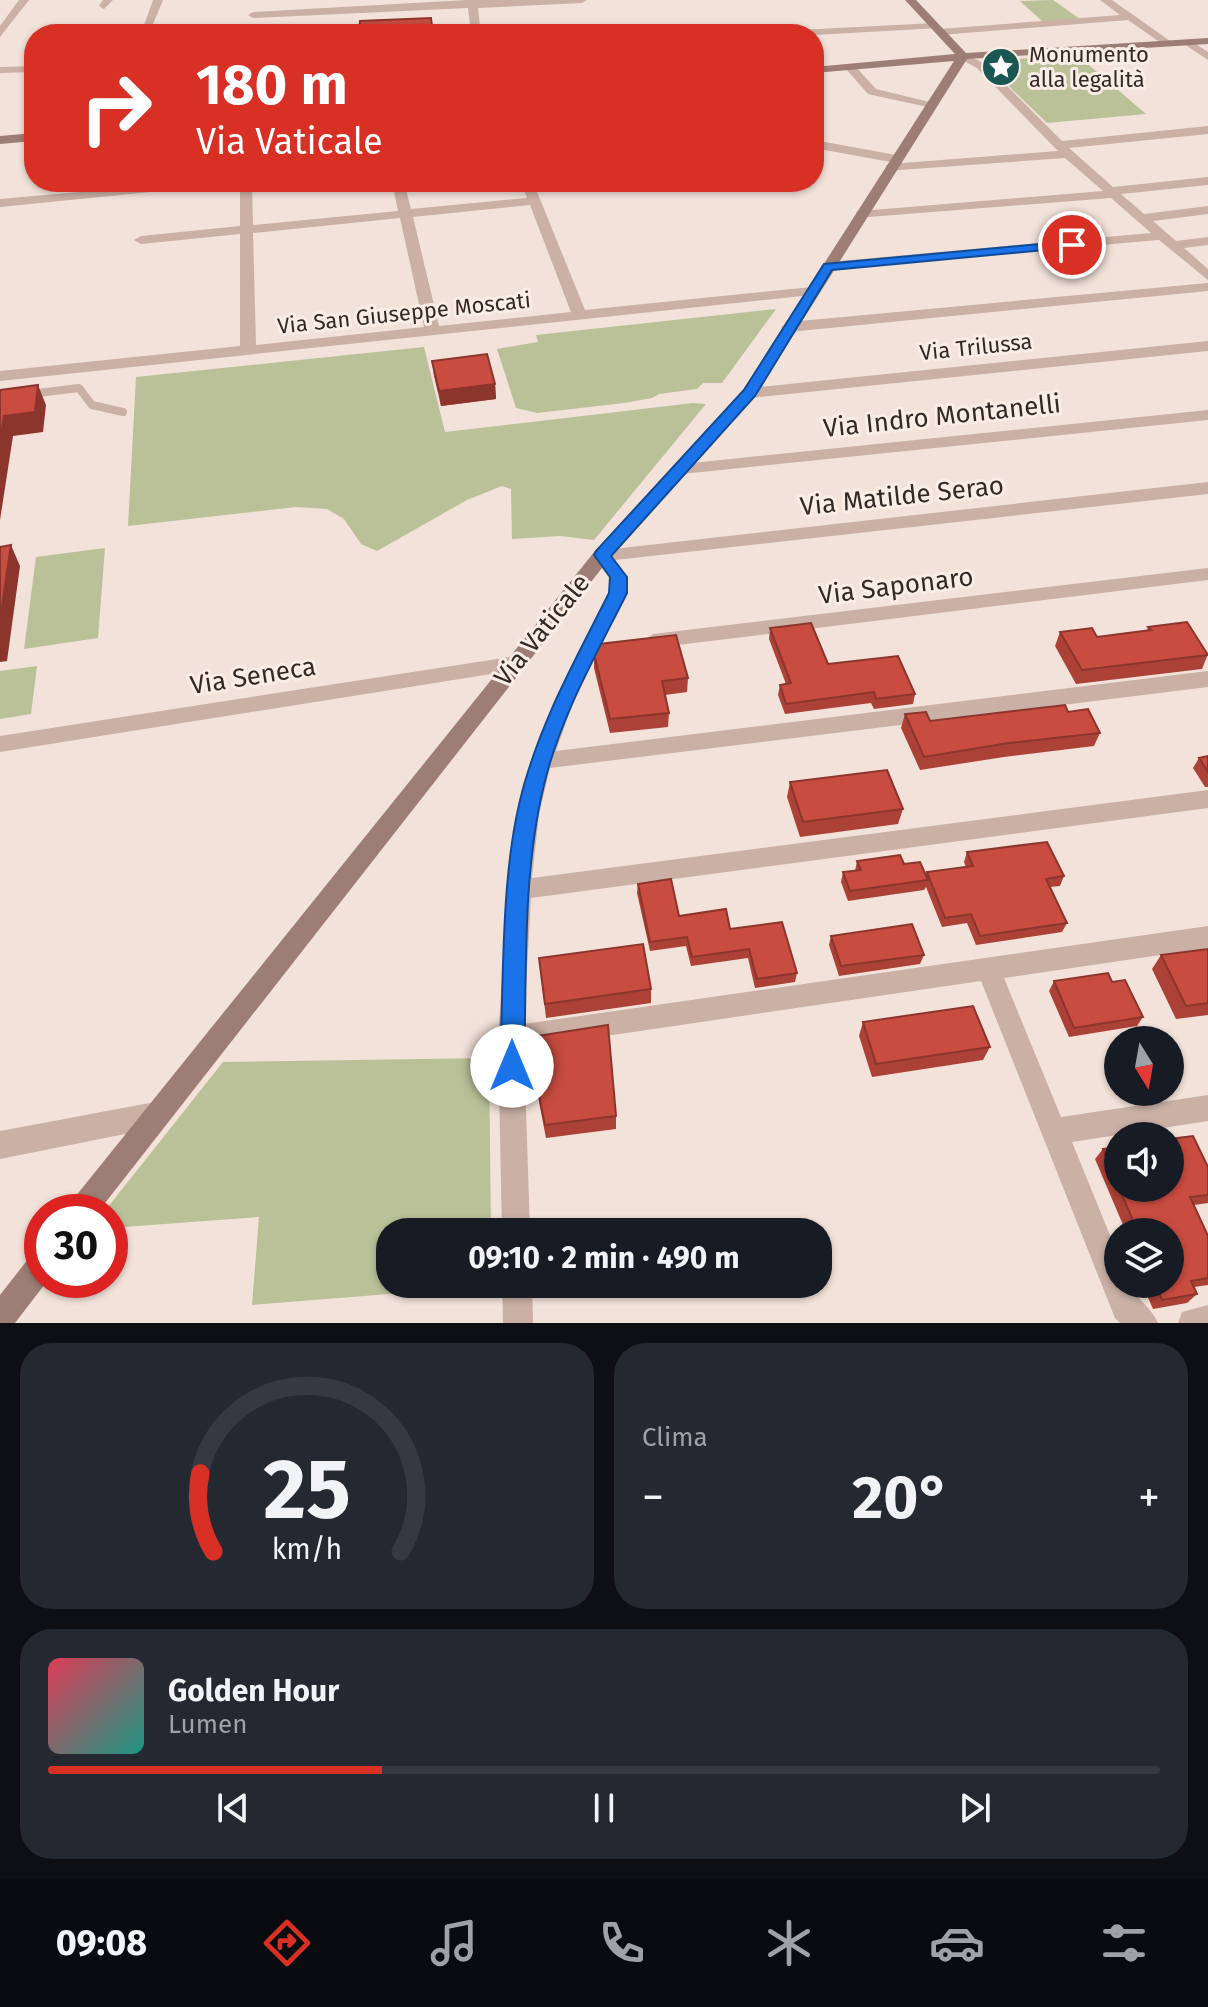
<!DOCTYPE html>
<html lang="it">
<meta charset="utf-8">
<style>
body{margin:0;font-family:"Fira Sans",sans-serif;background:#242831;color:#f1f3f6;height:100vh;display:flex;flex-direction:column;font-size:30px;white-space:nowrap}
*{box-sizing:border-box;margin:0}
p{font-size:26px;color:#9ea1a6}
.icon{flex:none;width:44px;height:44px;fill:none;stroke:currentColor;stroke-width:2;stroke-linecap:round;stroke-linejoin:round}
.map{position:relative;height:1323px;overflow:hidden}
.drawer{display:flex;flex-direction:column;gap:20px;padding:20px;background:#0d0f14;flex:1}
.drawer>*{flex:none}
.banner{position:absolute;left:24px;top:24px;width:800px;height:168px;border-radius:32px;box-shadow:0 2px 6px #0004;background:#d93025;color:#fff;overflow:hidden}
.needle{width:52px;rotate:169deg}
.fabs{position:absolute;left:1104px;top:1026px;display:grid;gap:16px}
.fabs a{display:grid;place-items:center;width:80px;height:80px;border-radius:50%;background:#171b24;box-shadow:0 2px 6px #0004;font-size:40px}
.speed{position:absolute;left:24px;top:1194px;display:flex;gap:16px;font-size:40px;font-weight:700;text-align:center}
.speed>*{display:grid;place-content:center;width:104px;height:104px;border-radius:50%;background:#171b24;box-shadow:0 2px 6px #0004;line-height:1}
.speed .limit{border:12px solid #d22;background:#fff;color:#111}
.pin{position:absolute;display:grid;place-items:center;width:68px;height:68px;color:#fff;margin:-34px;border:4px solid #fff;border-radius:50%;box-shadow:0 2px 8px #0007}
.me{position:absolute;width:88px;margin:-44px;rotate:0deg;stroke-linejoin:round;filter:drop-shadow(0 0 6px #0008)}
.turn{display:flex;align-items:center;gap:28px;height:168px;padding:0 40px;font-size:36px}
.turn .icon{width:104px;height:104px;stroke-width:2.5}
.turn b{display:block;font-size:56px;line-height:68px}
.big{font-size:60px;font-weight:700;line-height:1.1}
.drawer .card{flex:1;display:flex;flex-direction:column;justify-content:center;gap:12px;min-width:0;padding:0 28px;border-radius:32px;background:#242831}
.drawer .dial{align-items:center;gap:0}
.dial svg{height:208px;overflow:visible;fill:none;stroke:#363941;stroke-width:7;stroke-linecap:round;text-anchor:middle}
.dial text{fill:#f1f3f6;stroke:none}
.song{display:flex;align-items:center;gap:24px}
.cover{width:96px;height:96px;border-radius:12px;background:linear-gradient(135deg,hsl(350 70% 55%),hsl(170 70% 35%))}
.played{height:8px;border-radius:4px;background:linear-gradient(90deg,#d93025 30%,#363941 30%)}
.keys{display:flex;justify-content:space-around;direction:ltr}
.heat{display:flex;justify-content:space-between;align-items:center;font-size:44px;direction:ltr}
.drawer .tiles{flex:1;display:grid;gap:20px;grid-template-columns:1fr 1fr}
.card:last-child{grid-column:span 2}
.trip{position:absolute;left:376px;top:1218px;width:456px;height:80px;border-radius:32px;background:#171b24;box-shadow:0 2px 6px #0004;font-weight:700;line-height:80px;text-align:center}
.menu{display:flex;height:128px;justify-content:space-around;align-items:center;background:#090b0e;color:#9ea1a6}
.menu .icon{width:56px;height:56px}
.menu .active{color:#d93025}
.menu b{font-size:36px;color:#f1f3f6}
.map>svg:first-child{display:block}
</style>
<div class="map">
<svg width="1208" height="1323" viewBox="0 0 1208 1323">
<rect width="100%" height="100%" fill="#f2e2d9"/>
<path fill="#bac199" d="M 1053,0 L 1080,19 L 1043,22 L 1020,1 Z
M 1076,54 L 1146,114 L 1047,123 L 984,62 Z
M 776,309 L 722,383 L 703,383 L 697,389 L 659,394 L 652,398 L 624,403 L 537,413 L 516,408 L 497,349 L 538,342 L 536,335 Z
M 424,347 L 445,432 L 693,403 L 706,404 L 594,540 L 560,536 L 512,539 L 511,489 L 502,486 L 467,500 L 377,551 L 361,544 L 344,519 L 327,509 L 296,507 L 128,526 L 136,377 Z
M 105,548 L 98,638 L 24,649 L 36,557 Z
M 37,666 L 31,714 L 0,719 L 0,671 Z
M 489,1058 L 491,1232 L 390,1232 L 390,1284 L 490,1286 L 252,1305 L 259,1217 L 110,1228 L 110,1212 L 104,1212 L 223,1062 Z"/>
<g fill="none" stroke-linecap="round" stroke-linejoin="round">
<path stroke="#cab0a5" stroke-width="8" d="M 30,394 L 79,388 L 92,405 L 123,412"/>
<path fill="#cab0a5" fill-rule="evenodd" d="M 19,0 L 29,0 L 0,37 L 0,26 Z
M 103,0 L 113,0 L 104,9 L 99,6 Z
M 153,0 L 163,0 L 151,29 L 142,31 Z
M 467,0 L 587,0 L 582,3 L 478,8 L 481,34 L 471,34 L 468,8 L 253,18 L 248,15 L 253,12 Z
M 1100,0 L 1112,0 L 1173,43 L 1164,45 L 1128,20 L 940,35 L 935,32 L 940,29 L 1120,15 Z
M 935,23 L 940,26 L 939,28 L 814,35 L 774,34 L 779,31 Z
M 1188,39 L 1208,52 L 1208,60 L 1184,44 L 1183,42 Z
M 963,53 L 985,64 L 1062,141 L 1208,126 L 1208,134 L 1069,148 L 1113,187 L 1208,177 L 1208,185 L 1121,194 L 1144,214 L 1208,206 L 1208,214 L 1153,221 L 1176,241 L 1208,237 L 1208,245 L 1184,248 L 1208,269 L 1208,280 L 1159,240 L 823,269 L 821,266 L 828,262 L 1151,233 L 1111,198 L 856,218 L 856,212 L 861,211 L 1103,191 L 1065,158 L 886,171 L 886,165 L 890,164 L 1058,151 L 977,68 L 959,58 L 959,54 Z
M 846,65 L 854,65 L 876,89 L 938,104 L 932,108 L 868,94 L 846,69 Z
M 34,66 L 34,72 L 0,73 L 0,67 Z
M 814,140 L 896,155 L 902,159 L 896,163 L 814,148 Z
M 191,182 L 252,182 L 253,225 L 398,211 L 392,182 L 404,182 L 411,209 L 527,198 L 521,182 L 533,182 L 585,310 L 812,287 L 819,291 L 812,295 L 0,381 L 0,371 L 240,346 L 240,234 L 141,244 L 134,240 L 141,236 L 240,226 L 240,183 L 0,207 L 0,199 ZM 530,205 L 571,312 L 439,326 L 413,217 ZM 400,218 L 424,327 L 256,345 L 253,233 Z
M 1208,283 L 1208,291 L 789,332 L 781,327 L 789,322 Z
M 1208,341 L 1208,351 L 749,398 L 741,393 L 749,388 Z
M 1208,410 L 1208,420 L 682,474 L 673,469 L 682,464 Z
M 1208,482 L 1208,494 L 615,560 L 627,577 L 627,593 L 573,703 L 556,751 L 1208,671 L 1208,687 L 550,768 L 539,814 L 532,878 L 1208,790 L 1208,808 L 531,898 L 524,1024 L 1208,926 L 1208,948 L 1004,978 L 1061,1117 L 1208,1095 L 1208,1121 L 1072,1142 L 1118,1255 L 1118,1284 L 1130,1284 C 1137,1300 1151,1307 1158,1323 L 1120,1323 L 1115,1318 L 981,981 L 524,1048 L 530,1232 L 502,1232 L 498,1038 L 510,861 L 517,814 L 523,783 L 553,703 L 609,593 L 609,578 L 593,555 L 595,551 Z
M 1208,568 L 1208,580 L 653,648 L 643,641 L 653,634 Z
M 516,656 L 523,658 L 526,663 L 523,668 L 516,670 L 0,752 L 0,736 Z
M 155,1102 L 164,1106 L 168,1115 L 164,1124 L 155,1128 L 0,1159 L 0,1131 Z
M 502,1284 L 532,1284 L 533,1323 L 503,1323 Z
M 1208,1305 L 1208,1323 L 1178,1323 L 1182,1312 Z"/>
<path fill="#9d7e76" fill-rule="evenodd" d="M 905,0 L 916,0 L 966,53 L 1208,38 L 1208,44 L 967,59 L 755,396 L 609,559 L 98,1212 L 67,1212 L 71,1202 L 595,551 L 743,390 L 954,61 L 814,73 L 814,67 L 955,54 Z
M 34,133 L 34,141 L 0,144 L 0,136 Z
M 42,1250 L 42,1280 L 48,1280 L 15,1323 L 0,1323 L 0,1295 L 32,1254 Z"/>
</g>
<path fill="#ac4137" d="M 432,361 L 495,384 L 496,399 L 441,406 L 434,376 Z
M 1148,627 L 1208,654 L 1202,669 L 1076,684 L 1055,646 L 1060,632 L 1097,637 L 1147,631 Z
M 770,628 L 828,664 L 915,694 L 913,704 L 874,709 L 871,703 L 785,714 L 778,695 L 780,685 L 786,684 L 769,639 Z
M 594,654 L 688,678 L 687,692 L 665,695 L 669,713 L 668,727 L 610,733 L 594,668 Z
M 1068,712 L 1100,733 L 1094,746 L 1004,757 L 920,770 L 901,728 L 905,714 L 930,721 Z
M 1208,756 L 1208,787 L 1205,787 L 1193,768 L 1199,758 Z
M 790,782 L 903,809 L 898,824 L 800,837 L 787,797 Z
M 967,852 L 1064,876 L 1060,886 L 1050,887 L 1067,923 L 1062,932 L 976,945 L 967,923 L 942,927 L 926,887 L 924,890 L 848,901 L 841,882 L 843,872 L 855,871 L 857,861 L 904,864 L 926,875 L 927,872 L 966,867 L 964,862 Z
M 638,884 L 679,916 L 730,929 L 797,973 L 795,982 L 755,988 L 748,958 L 691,966 L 686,946 L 650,951 L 637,893 Z
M 831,936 L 924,955 L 920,964 L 839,976 L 829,945 Z
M 1208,949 L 1208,1015 L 1176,1019 L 1152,969 L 1161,955 Z
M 539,958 L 651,989 L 651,1003 L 546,1018 Z
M 1054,981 L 1112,982 L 1143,1017 L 1137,1026 L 1069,1037 L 1049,991 Z
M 863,1022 L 990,1047 L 983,1060 L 872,1077 L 859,1036 Z
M 538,1090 L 616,1116 L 616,1129 L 546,1138 L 539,1102 Z
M 1118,1147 L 1118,1188 L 1170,1188 L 1208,1167 L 1208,1203 L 1194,1205 L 1208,1236 L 1208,1285 L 1194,1287 L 1197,1294 L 1187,1303 L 1153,1309 L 1142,1284 L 1170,1284 L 1170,1232 L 1126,1232 L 1095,1159 L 1103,1149 Z"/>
<path fill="#8c352d" d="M 495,384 L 496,399 L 441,406 L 439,391 Z
M 38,385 L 46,405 L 43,432 L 13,436 L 0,520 L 0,442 L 4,416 Z
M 11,545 L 20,566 L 7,661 L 0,662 L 0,620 Z"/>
<path fill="#c84c40" stroke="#8c352d" stroke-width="2" d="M 431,18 L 433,34 L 359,34 L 360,21 Z
M 487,354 L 495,384 L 439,391 L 432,361 Z
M 38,385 L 35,412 L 4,416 L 0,442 L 0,390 Z
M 11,545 L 0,620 L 0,547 Z
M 1187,622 L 1208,655 L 1082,670 L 1060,632 L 1092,628 L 1097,637 L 1151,630 L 1148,627 Z
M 811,623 L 828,664 L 898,656 L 915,694 L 876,699 L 874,692 L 786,704 L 780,685 L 791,683 L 770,628 Z
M 676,635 L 688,678 L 662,681 L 669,713 L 610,719 L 594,654 L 599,644 Z
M 1065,705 L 1068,712 L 1088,709 L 1100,733 L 1009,743 L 924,757 L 905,714 L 926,712 L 930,721 Z
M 1208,756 L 1208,772 L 1199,758 Z
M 887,770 L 903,809 L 803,822 L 790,782 Z
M 1047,842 L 1064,876 L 1046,879 L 1067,923 L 980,936 L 971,914 L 945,918 L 927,872 L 973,866 L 967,852 Z
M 900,855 L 904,864 L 920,862 L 928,880 L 850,891 L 843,872 L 861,870 L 857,861 Z
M 671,879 L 679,916 L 726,909 L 730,929 L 782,922 L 797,973 L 757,979 L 749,949 L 692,957 L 687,937 L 650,942 L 638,884 Z
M 912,924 L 924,955 L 841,966 L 831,936 Z
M 643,944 L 651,989 L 545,1004 L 539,958 Z
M 1208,949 L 1208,1003 L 1186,1006 L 1161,955 Z
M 1108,973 L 1112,982 L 1125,980 L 1143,1017 L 1074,1028 L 1054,981 Z
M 973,1006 L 990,1047 L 876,1064 L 863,1022 Z
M 608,1025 L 616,1116 L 545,1125 L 538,1090 L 541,1075 L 537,1036 Z
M 1193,1136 L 1208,1167 L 1208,1195 L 1190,1197 L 1208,1236 L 1208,1278 L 1191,1281 L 1197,1294 L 1162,1300 L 1155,1284 L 1170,1284 L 1170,1232 L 1138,1232 L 1119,1188 L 1170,1188 L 1170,1139 Z
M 1118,1147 L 1118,1185 L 1103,1149 Z"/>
<path fill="#1a73e8" stroke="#114b97" stroke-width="2" d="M 1072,241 L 1076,242 L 1076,247 L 832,270 L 755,396 L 611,556 L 627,577 L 627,593 C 596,655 560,717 544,785 C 522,875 527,973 524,1066 L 520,1074 L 512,1077 L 503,1074 L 500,1066 C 504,979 500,864 525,782 C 544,715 578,655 609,593 L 610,577 L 594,555 L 596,551 L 744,390 L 824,264 Z"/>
<defs>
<g id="sight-disc" transform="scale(2)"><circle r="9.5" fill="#1b5752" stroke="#f9ede5"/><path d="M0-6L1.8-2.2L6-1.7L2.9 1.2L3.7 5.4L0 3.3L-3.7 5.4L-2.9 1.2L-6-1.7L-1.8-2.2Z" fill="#fff"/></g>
</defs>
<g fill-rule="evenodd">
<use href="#sight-disc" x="1001" y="67"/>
</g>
<g text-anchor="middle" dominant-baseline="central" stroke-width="6" stroke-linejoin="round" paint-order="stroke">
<g font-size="22" fill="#352926" stroke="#f9ede5" text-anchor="start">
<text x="1029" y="54">Monumento<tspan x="1029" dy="25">alla legalità</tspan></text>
</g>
<g font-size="22" fill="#352926" stroke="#f9ede5">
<text transform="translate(404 313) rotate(-6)">Via San Giuseppe Moscati</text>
<text transform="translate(976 347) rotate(-6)">Via Trilussa</text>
</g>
<g font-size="26" fill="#352926" stroke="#f9ede5">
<text transform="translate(942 416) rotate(-6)">Via Indro Montanelli</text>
<text transform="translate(902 496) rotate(-6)">Via Matilde Serao</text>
<text transform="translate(896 586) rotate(-7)">Via Saponaro</text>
<text transform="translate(542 630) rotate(-51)">Via Vaticale</text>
<text transform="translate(253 676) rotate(-9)">Via Seneca</text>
</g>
</g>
</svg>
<div class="fabs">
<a><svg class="needle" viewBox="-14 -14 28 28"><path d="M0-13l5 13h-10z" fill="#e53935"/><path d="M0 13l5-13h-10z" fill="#9ea1a6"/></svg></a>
<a><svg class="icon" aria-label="sound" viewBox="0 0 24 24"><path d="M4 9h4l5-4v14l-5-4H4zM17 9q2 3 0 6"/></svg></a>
<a><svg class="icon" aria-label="layers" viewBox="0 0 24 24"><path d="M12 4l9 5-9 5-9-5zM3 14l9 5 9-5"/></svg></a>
</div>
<div class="speed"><div class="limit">30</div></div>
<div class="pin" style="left:1072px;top:245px;background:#d93025"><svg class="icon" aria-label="arrive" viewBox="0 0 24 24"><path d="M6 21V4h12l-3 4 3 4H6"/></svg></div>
<svg class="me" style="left:512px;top:1066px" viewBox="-20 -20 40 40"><circle r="19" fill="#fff"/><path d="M0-13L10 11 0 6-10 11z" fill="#1a73e8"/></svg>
<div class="trip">09:10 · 2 min · 490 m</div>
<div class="banner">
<div class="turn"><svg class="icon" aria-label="right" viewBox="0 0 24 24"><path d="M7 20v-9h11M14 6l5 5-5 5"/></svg><div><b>180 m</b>Via Vaticale</div></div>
</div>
</div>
<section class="drawer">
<div class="tiles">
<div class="card dial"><svg viewBox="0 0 100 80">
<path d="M14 69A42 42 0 1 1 86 69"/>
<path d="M14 69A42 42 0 0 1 9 39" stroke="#d93025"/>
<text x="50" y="56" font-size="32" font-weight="700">25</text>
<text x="50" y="72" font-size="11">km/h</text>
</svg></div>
<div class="card"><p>Clima</p>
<div class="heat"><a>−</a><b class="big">20°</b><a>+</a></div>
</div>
<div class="card">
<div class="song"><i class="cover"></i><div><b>Golden Hour</b><p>Lumen</p></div></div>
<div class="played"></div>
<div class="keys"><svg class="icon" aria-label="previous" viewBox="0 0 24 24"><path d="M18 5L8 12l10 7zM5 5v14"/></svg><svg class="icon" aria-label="pause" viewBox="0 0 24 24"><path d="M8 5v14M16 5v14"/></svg><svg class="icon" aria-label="next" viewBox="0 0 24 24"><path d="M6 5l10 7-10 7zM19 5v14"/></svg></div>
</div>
</div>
</section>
<nav class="menu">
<b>09:08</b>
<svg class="icon active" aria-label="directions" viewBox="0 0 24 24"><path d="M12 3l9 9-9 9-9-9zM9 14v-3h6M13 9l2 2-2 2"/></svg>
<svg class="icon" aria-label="music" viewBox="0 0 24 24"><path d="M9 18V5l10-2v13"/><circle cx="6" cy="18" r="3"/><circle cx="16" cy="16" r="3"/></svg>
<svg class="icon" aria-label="phone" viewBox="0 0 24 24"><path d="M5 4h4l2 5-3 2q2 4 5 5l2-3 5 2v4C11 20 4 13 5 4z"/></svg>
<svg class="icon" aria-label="climate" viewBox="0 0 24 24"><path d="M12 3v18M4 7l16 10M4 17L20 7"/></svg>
<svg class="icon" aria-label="car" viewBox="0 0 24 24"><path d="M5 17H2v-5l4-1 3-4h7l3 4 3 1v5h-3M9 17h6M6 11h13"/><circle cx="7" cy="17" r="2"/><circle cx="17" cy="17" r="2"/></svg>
<svg class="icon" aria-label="filters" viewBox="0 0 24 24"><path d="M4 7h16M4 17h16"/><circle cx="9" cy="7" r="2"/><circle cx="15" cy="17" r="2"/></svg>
</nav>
